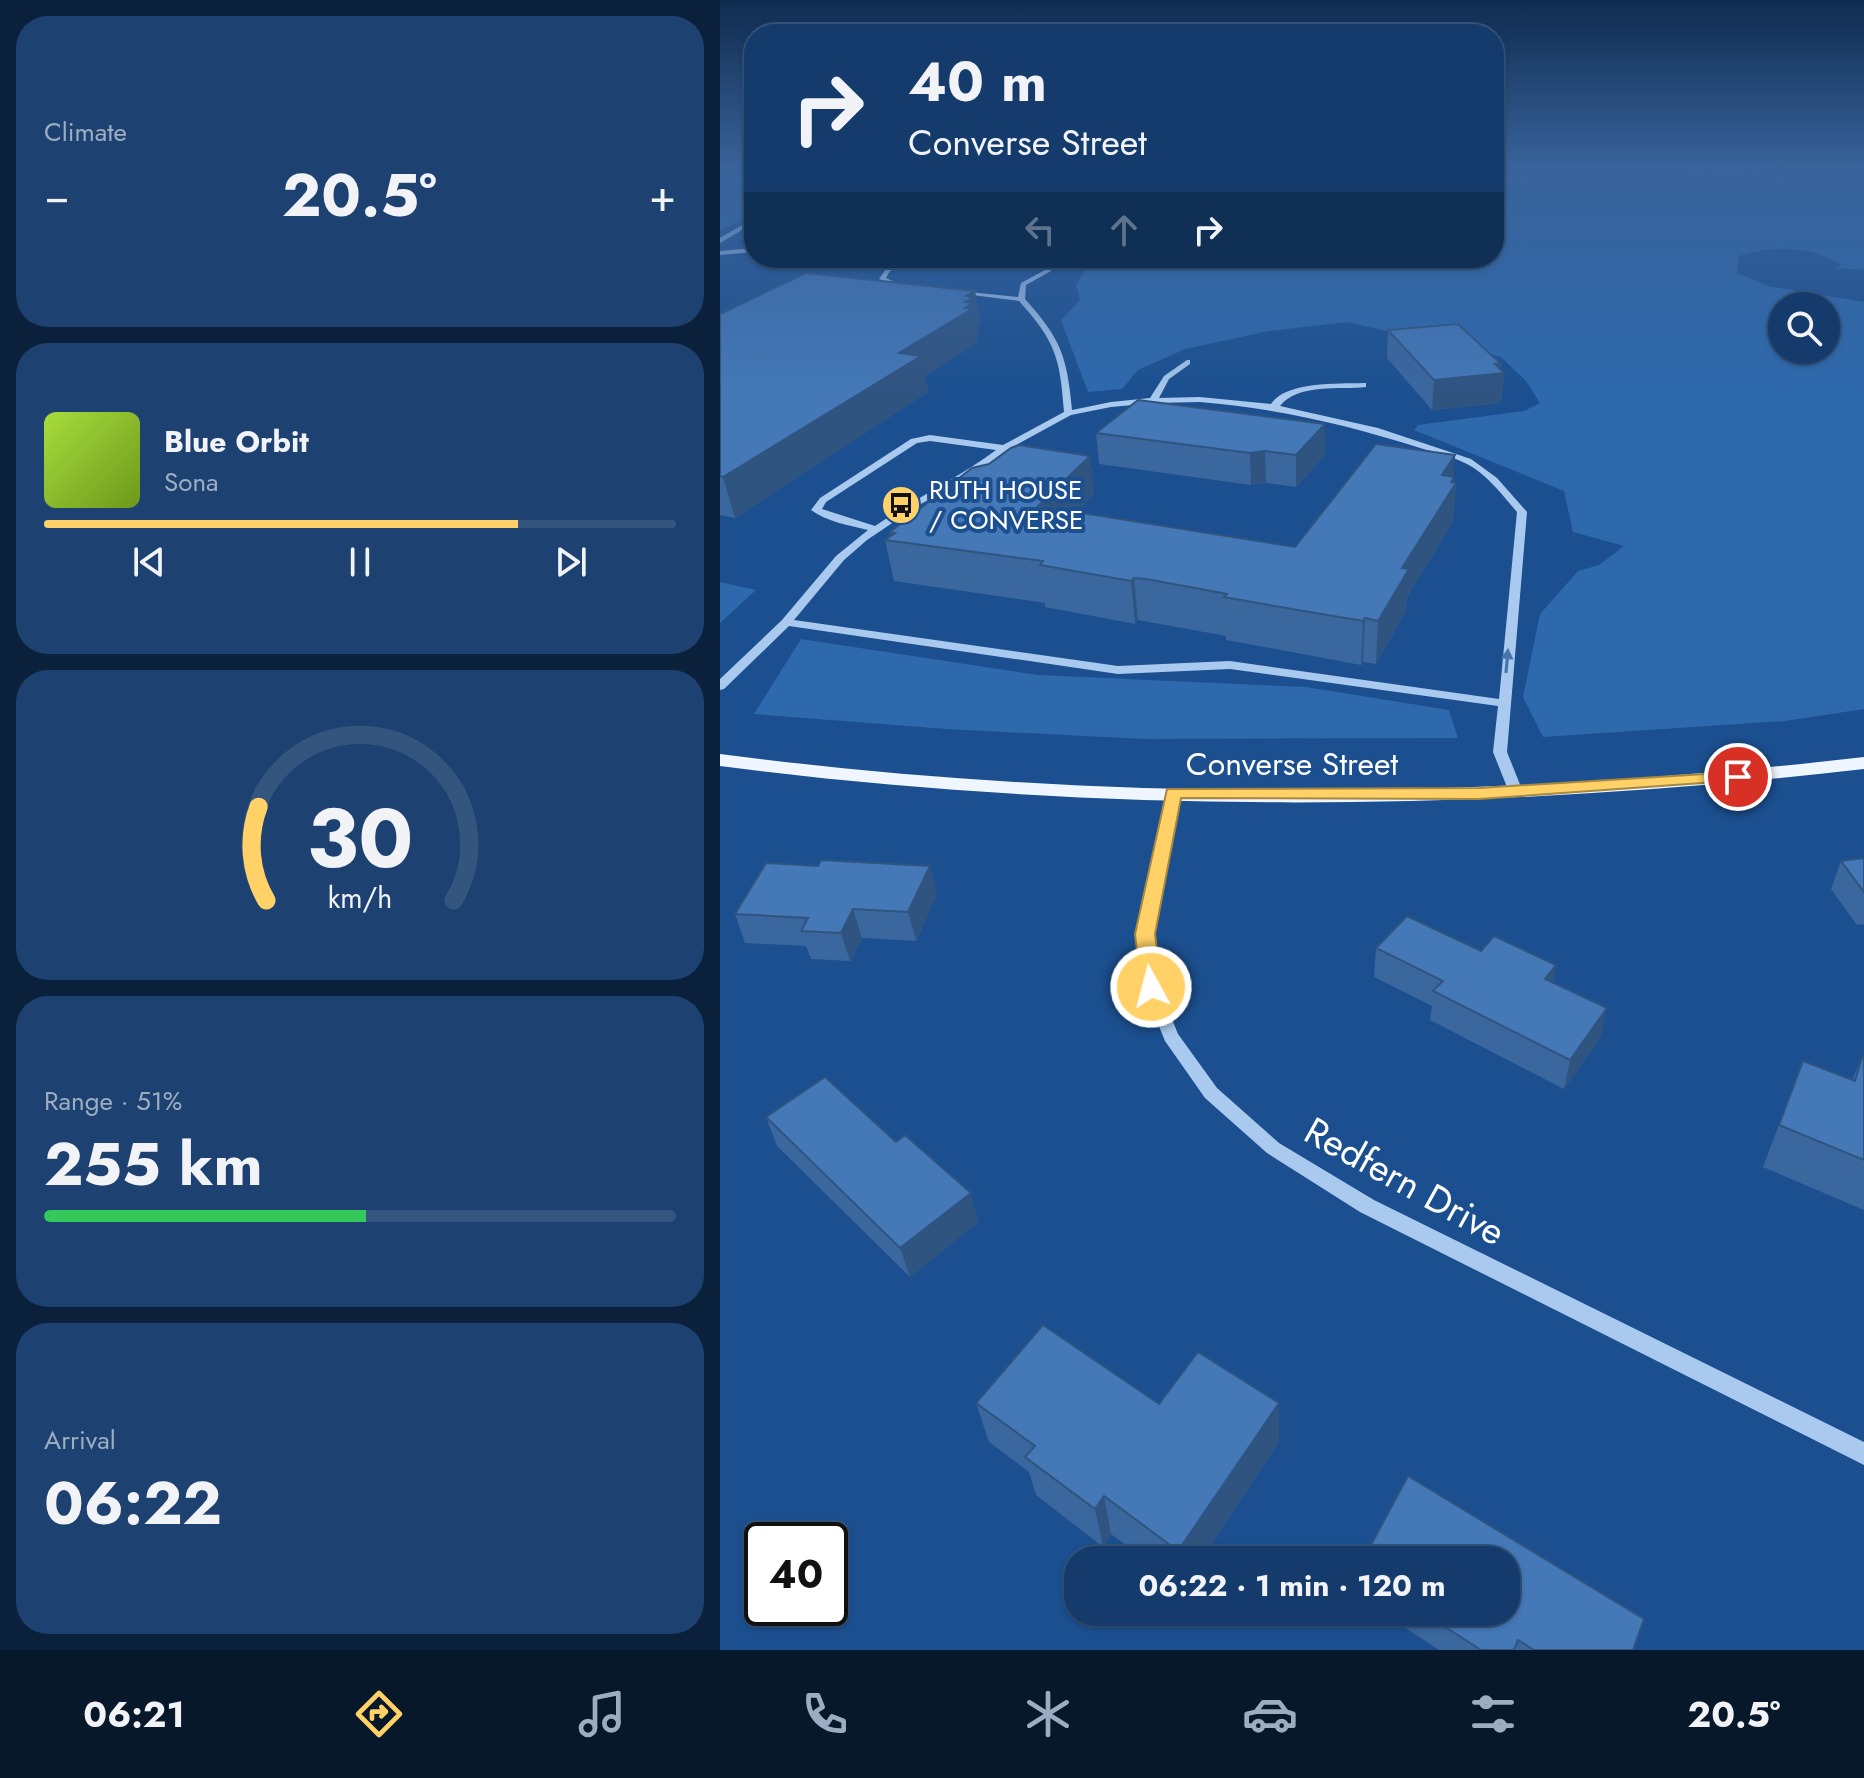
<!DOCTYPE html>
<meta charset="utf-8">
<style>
body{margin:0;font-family:Jost,sans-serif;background:#1d4271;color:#f1f3f6;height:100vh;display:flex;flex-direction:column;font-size:30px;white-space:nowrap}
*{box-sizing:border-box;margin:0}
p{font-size:26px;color:#9dadc1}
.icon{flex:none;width:44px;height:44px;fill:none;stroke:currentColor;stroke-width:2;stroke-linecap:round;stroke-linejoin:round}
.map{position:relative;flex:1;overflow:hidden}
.sheet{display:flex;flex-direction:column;gap:16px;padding:16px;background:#0b203b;width:720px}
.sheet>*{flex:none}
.hud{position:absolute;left:24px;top:24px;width:760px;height:244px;border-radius:32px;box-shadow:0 2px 6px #0004,0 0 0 2px #33557e;background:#143b6b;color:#f1f3f6;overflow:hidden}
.controls{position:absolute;left:1048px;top:292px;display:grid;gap:16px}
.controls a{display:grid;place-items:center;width:72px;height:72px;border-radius:50%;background:#143b6b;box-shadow:0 2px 6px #0004,0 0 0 2px #33557e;font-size:40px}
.speed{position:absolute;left:24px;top:1522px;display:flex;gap:16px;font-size:40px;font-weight:700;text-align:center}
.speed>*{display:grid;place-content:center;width:104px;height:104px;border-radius:50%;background:#143b6b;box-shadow:0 2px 6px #0004,0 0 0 2px #33557e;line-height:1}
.speed .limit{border:4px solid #111;border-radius:12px;background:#fff;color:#111}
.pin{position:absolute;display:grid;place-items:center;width:68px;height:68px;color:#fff;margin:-34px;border:4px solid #fff;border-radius:50%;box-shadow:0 2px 8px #0007}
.me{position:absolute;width:88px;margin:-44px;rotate:353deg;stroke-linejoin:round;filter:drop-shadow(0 0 6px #0008)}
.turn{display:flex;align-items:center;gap:28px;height:168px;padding:0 32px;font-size:36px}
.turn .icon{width:104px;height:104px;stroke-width:2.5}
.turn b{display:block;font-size:56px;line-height:68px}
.lanes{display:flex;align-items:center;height:76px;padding:0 32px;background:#0003;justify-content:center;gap:40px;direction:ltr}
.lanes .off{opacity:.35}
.big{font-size:60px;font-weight:700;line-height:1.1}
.sheet .card{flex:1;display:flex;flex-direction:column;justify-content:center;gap:12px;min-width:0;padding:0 28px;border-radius:32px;background:#1d4271}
.sheet .dial{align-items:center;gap:0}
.dial svg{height:208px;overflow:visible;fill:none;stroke:#33557e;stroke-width:7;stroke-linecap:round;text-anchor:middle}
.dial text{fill:#f1f3f6;stroke:none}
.song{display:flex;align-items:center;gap:24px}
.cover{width:96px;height:96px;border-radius:12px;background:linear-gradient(135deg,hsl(80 70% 55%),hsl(80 70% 35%))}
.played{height:8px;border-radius:4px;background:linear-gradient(90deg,#ffd166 75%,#33557e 75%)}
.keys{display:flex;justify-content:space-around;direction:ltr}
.heat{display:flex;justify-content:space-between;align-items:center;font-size:44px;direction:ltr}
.charge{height:12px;border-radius:6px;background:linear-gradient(90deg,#34c759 51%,#33557e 0)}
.trip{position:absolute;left:344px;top:1546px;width:456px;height:80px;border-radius:32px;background:#143b6b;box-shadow:0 2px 6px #0004,0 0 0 2px #33557e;font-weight:700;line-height:80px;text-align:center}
.tabs{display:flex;height:128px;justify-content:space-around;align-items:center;background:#08182b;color:#9dadc1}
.tabs .icon{width:56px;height:56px}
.tabs .on{color:#ffd166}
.tabs b{font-size:36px;color:#f1f3f6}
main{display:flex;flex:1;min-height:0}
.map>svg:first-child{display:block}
</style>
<main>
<section class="sheet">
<div class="card"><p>Climate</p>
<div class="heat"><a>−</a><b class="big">20.5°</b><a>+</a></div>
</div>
<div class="card">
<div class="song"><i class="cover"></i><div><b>Blue Orbit</b><p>Sona</p></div></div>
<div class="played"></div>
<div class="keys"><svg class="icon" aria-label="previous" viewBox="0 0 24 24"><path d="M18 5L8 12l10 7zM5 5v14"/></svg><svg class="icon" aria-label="pause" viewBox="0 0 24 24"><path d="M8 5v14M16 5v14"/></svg><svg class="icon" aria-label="next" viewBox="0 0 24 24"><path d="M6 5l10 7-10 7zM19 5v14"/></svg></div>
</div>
<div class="card dial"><svg viewBox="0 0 100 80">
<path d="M14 69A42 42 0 1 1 86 69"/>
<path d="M14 69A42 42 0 0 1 11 33" stroke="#ffd166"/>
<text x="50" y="56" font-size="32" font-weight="700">30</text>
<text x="50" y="72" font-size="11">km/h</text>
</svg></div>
<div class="card"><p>Range · 51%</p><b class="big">255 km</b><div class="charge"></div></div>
<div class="card"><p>Arrival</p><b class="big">06:22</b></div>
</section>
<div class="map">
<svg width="1144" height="1650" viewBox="0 0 1144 1650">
<rect width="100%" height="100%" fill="#1b4f8f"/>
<path fill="#2e69ad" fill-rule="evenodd" d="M 0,167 L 34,167 L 34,215 L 0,230 Z
M 774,167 L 1144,167 L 1144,270 L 1116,268 L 1121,265 C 1092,245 1051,245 1019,256 L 1017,273 L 1048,286 L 1144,302 L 1144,709 L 1065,721 L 823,737 L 803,697 L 820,614 L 858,571 L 879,565 L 904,546 L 853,532 L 844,491 L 694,430 L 698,425 L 804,411 L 820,403 L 806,381 L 781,357 L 627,322 L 549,331 L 465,349 L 418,370 L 402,389 L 368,392 L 341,320 L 360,300 L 356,285 L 366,268 L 400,258 L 774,258 ZM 1062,306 L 1106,306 L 1106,350 L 1062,350 Z
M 0,582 L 36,590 L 0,623 Z
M 81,639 L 318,675 L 586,687 L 729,710 L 738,738 L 424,739 L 226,729 L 34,714 Z"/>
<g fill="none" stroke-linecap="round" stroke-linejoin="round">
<path stroke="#a9c9ee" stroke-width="2" stroke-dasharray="2 3" stroke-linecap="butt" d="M 938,167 L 996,175 L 1094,167
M 774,168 L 811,167
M 355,268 L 389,258"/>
<path fill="#a9c9ee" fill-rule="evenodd" d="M 34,218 L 34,223 L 0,243 L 0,238 Z
M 34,248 L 34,252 L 0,255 L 0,251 Z
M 192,258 L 201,258 L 170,271 L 166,278 L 185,287 L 185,289 L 159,279 L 166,269 Z
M 323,258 L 329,258 L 331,271 L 306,285 L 305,299 C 341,339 347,356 352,410 L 391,402 L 430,398 L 444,376 L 467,360 L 470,360 L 470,364 L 449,379 L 439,398 L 480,397 L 551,404 C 566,381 618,384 643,383 L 646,383 L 646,387 C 620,390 578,383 560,406 L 658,428 L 751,459 L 777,478 L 807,512 L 787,752 L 803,792 L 801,795 L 796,796 L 789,792 L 773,752 L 778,706 L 510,669 L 398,674 L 69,626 L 4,689 L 0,690 L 0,679 L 62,620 L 116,556 L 148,530 C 129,525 107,522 91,510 L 100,498 L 191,439 L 210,435 L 283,445 L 344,412 C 340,358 336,342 299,301 L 236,293 L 239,291 L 298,297 L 301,283 L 325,270 ZM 480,402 C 555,408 624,424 697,447 C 716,453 737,457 754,468 C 771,480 784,497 797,512 L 779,699 L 510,661 L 398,666 L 74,620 L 124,560 L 147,540 L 199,505 L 252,476 L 287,450 L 351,415 L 391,407 L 435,403 ZM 210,441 L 276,450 C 238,478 195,499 155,526 L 102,509 L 106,502 L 197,443 Z
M 453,789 L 460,793 L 433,934 L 439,987 L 458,1034 L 497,1088 L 559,1143 L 654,1200 L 1144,1442 L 1144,1465 L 640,1212 L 547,1153 L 485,1098 L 445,1041 L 423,987 L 417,934 L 446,793 Z"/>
<path fill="#f0f6ff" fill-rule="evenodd" d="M 0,754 C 376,803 767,801 1144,757 L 1144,769 C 766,813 378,815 0,766 Z"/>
</g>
<path fill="#3a679d" d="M 255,291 L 260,324 L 258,325 L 257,343 L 205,376 L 208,392 L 15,518 L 0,515 L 0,314 Z
M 668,330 L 781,364 L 780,369 L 784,373 L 781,403 L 712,410 L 667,358 Z
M 376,433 L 605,455 L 576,487 L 546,483 L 531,485 L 379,464 Z
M 735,455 L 733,477 L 734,482 L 736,483 L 733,522 L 687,597 L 686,611 L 656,664 L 643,662 L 641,665 L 550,648 L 506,640 L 506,636 L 418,620 L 415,624 L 325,607 L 325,603 L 174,581 L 165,540 L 171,536 L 170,532 L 370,456 L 374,494 L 357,512 L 575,547 Z
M 1144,858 L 1144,924 L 1137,925 L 1111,889 L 1121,861 Z
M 217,894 L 196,941 L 142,938 L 130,961 L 91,959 L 86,946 L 25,943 L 15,914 Z
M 656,948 L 761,951 L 836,965 L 833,983 L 881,1037 L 844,1089 L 710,1020 L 712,1006 L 654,977 Z
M 1142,1057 L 1144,1058 L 1144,1210 L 1043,1167 L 1083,1061 L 1132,1080 Z
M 46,1117 L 176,1142 L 251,1193 L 258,1222 L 190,1277 L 57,1146 Z
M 256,1403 L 439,1404 L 559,1442 L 481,1560 L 426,1560 L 391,1534 L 383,1547 L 316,1495 L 309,1472 L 269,1442 Z
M 661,1612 L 786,1612 L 913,1650 L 719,1650 Z"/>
<path fill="#305480" d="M 255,291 L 260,324 L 258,325 L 257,343 L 205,376 L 208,392 L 15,518 L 3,477 L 179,353 L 246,296 Z
M 775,364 L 781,364 L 780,374 L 784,373 L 781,403 L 712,410 L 714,380 Z
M 605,424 L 605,455 L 576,487 L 576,455 Z
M 545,451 L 546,483 L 531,485 L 530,453 Z
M 735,455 L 733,487 L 736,483 L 733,522 L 687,597 L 686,611 L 656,664 L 658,621 L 722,475 Z
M 370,456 L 374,494 L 323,546 L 318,506 Z
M 414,578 L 418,620 L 415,624 L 411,581 Z
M 645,618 L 643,662 L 641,665 L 643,621 Z
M 210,866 L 217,894 L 196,941 L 188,912 Z
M 133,909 L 142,938 L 130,961 L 121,933 Z
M 836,965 L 831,994 L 825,979 Z
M 887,1008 L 881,1037 L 844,1089 L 850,1060 Z
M 251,1193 L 258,1222 L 190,1277 L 180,1248 Z
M 559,1403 L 559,1442 L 481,1560 L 459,1560 L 458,1551 Z
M 384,1496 L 391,1534 L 383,1547 L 375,1509 Z"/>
<path fill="#4478b7" stroke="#305480" stroke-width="2" d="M 86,273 L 255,291 L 246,296 L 254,297 L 245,302 L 253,303 L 245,308 L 252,309 L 179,353 L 201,356 L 3,477 L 0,476 L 0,314 Z
M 738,324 L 781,364 L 775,364 L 784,373 L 714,380 L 668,330 Z
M 418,400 L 605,424 L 576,455 L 545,451 L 530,453 L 376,433 Z
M 656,444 L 735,455 L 722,475 L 734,477 L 731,482 L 736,483 L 682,568 L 689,569 L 658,621 L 645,618 L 643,621 L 549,605 L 504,597 L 507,594 L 426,579 L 414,578 L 411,581 L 320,565 L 323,561 L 165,540 L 175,533 L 170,532 L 252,468 L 269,464 L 291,448 L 299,445 L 370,456 L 318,506 L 575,547 Z
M 1144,858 L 1144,892 L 1121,861 Z
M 101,860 L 210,866 L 188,912 L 133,909 L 121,933 L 81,931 L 88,918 L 15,914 L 46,863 L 98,866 Z
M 687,916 L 761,951 L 774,936 L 836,965 L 825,979 L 887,1008 L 850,1060 L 713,991 L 723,981 L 656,948 Z
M 1142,1057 L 1144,1058 L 1144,1160 L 1059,1125 L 1083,1061 L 1135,1081 Z
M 105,1077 L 176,1142 L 185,1135 L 251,1193 L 180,1248 L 46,1117 Z
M 323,1325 L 439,1404 L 478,1352 L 559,1403 L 458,1551 L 384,1496 L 375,1509 L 305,1457 L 315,1446 L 256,1403 Z
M 688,1476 L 924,1619 L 913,1650 L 814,1650 L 798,1640 L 794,1650 L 761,1650 L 702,1612 L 786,1612 L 786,1560 L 643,1560 Z"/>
<defs><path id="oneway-solid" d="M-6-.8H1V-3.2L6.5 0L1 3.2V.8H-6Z" transform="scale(2)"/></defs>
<use fill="#4674ac" href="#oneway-solid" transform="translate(787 661) rotate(-85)"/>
<linearGradient id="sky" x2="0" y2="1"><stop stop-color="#0f2b4f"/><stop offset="0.42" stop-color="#39639b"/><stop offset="1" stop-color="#39639b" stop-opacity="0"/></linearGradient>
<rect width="1144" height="398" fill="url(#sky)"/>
<path fill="#ffd166" stroke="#a68842" stroke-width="2" d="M 1018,772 L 1024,773 L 1026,777 L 1024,780 L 759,799 L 461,798 L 435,934 L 442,987 L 439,992 L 424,992 L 421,987 L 415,934 L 447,789 L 759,788 Z"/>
<defs>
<g id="bus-disc" transform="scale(2)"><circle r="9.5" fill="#ffd166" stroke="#1b4f8f"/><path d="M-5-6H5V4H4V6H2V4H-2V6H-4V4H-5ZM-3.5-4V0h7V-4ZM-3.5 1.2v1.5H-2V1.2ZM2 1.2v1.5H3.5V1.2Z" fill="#111"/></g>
</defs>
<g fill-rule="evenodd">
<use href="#bus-disc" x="181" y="505"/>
</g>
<g text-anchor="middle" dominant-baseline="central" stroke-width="8" stroke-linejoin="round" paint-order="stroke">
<g font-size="26" fill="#fff" stroke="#1b4f8f" text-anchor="start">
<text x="209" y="490">RUTH HOUSE<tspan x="209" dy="30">/ CONVERSE</tspan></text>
</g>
<g font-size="32" fill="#fff" stroke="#1b4f8f">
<text x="572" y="764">Converse Street</text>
</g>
<g font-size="38" fill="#fff" stroke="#1b4f8f">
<text transform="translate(685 1181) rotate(29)">Redfern Drive</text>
</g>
</g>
</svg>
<div class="controls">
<a><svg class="icon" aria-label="search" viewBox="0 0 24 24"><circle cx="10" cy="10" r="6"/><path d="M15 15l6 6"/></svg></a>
</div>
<div class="speed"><div class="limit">40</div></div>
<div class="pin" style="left:1018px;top:777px;background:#d93025"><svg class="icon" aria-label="arrive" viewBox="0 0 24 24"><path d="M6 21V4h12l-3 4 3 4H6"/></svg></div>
<svg class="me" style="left:431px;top:987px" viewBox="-20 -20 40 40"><circle r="17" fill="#ffd166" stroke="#fff" stroke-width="3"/><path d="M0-11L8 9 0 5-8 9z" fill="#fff"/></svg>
<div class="trip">06:22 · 1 min · 120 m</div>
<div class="hud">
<div class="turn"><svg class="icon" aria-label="right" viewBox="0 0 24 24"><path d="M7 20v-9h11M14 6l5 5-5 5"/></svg><div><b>40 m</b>Converse Street</div></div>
<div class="lanes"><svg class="icon off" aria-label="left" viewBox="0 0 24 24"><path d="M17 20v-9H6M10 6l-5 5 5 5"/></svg><svg class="icon off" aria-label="ahead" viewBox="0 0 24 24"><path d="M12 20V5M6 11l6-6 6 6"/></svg><svg class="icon" aria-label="right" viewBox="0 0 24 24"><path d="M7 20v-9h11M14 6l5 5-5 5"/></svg></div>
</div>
</div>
</main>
<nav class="tabs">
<b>06:21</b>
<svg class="icon on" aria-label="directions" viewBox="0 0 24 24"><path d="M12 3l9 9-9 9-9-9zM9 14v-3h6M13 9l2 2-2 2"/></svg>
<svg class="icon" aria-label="music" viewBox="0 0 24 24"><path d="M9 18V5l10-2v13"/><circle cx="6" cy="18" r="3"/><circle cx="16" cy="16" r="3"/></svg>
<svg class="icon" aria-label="phone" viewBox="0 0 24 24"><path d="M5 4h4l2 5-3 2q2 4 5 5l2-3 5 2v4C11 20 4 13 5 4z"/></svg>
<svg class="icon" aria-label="climate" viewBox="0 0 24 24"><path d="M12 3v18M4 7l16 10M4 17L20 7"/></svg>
<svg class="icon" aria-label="car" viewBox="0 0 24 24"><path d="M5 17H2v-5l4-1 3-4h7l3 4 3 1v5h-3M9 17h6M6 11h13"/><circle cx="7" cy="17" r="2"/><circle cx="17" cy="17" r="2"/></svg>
<svg class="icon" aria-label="filters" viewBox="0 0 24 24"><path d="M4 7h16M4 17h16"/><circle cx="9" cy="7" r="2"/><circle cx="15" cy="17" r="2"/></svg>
<b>20.5°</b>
</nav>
